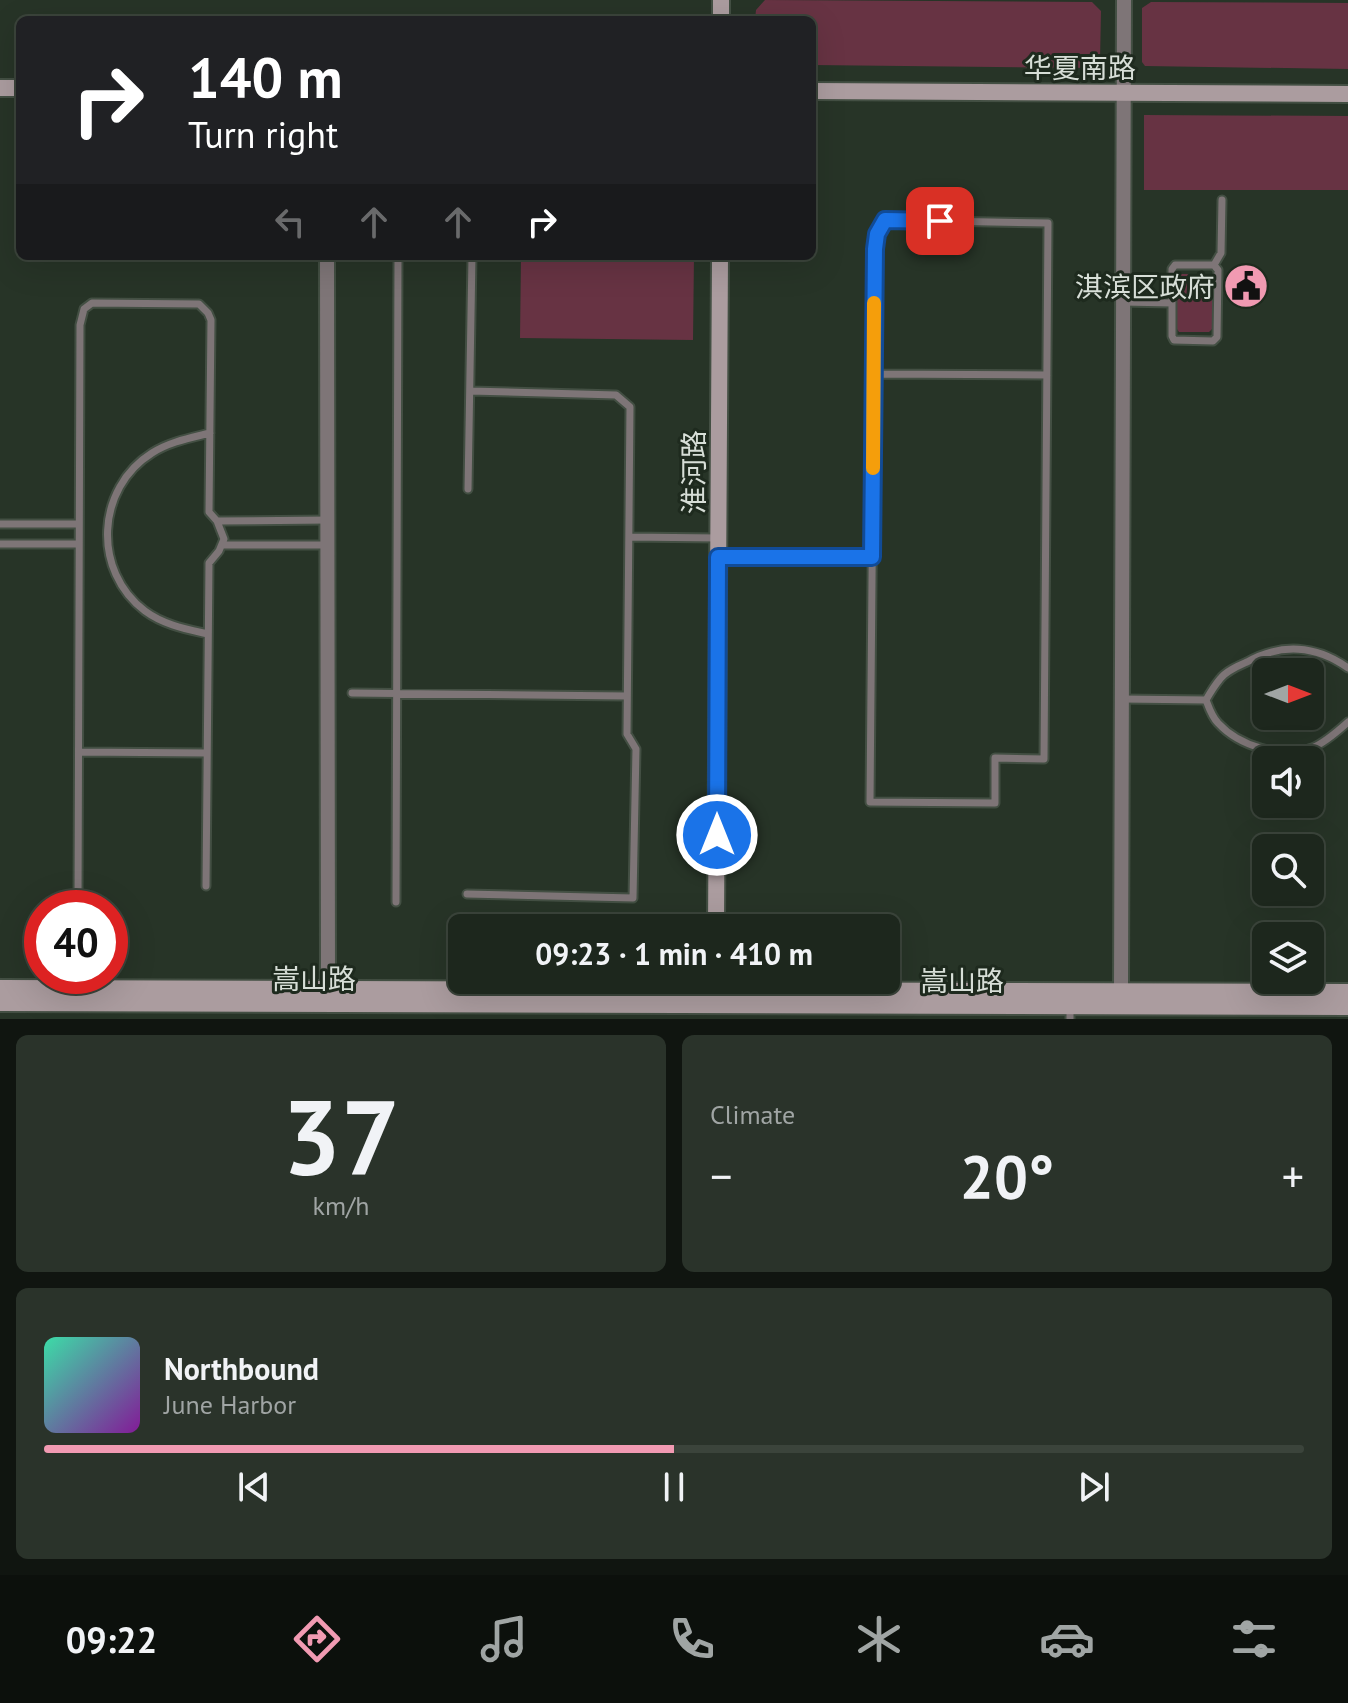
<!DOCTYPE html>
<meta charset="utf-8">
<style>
body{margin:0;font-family:"PT Sans","Noto Sans SC",sans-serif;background:#2a332a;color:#f1f3f6;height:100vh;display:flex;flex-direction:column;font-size:30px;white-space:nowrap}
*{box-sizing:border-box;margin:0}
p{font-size:26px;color:#a0a5a4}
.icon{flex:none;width:44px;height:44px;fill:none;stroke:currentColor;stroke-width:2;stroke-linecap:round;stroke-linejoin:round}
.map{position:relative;height:1019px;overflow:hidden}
.details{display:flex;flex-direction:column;gap:16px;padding:16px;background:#101510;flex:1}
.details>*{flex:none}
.banner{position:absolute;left:16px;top:16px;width:800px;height:244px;border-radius:12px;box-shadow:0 8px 32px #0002,0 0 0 2px #3b443b;background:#202124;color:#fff;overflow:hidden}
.needle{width:52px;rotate:90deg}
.controls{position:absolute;left:1252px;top:658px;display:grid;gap:16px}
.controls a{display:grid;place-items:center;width:72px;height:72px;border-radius:12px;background:#1d271d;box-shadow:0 8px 32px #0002,0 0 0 2px #3b443b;font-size:40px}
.speed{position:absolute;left:24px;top:890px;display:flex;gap:16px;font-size:40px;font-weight:700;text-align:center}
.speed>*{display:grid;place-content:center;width:104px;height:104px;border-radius:50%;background:#1d271d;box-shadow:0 8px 32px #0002,0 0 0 2px #3b443b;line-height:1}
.speed .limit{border:12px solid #d22;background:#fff;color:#111}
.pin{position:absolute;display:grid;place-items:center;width:68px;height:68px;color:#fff;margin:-34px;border-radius:16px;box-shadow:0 4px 12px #0006}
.me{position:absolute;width:88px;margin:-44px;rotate:0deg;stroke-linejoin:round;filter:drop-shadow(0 0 6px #0008)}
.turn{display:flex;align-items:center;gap:28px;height:168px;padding:0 40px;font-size:36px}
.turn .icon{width:104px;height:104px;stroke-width:2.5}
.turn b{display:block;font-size:56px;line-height:68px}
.lanes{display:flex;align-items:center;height:76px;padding:0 40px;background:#0003;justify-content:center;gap:40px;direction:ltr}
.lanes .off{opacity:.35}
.big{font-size:60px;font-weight:800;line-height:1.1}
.details .card{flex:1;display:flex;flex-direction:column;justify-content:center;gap:12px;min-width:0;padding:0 28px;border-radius:12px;background:#2a332a}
.details .dial{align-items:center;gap:0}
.dial b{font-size:104px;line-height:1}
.song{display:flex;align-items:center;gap:24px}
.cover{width:96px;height:96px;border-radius:12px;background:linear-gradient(135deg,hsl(160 70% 55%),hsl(290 70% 35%))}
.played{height:8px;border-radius:4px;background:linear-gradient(90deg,#f19ab2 50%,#3b443b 50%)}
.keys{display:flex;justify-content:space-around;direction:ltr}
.heat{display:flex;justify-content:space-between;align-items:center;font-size:44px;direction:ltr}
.details .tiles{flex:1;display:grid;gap:16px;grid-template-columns:1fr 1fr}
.card:last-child{grid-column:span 2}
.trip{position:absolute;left:448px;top:914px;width:452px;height:80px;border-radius:12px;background:#1d271d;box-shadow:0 8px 32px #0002,0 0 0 2px #3b443b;font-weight:800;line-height:80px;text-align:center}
.dock{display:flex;height:128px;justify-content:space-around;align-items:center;background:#0c100c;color:#a0a5a4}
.dock .icon{width:56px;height:56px}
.dock .selected{color:#f19ab2}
.dock b{font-size:36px;color:#f1f3f6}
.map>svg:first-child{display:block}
</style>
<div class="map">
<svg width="1348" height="1019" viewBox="0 0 1348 1019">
<rect width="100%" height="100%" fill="#273427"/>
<path fill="#673343" d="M 765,0 L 1092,2 L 1101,11 L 1100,61 L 1092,68 L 812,65 L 812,20 L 755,20 L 756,10 Z
M 1151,2 L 1348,3 L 1348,69 L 1145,66 L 1142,62 L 1142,8 Z
M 1144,115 L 1348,116 L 1348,190 L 1144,190 Z
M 521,256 L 694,256 L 693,340 L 520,338 Z
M 1180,274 L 1210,274 L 1212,278 L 1212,329 L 1209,332 L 1179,332 L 1177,329 L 1177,277 Z"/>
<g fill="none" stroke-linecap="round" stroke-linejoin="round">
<g stroke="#434f43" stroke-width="11">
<path id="lane" d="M 885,220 L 1048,223 L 1044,759 L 995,758 L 995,803 L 870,802 L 875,249 L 877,234 Z
M 1214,265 L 1175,265 L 1172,269 L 1172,336 L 1174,340 L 1213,341 L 1217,337 L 1218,270 L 1214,265 L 1221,253 L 1222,200
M 1123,302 L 1172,303
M 874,374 L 1047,375
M 468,489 L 472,256
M 217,521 L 328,520
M 0,524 L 79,524
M 629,537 L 718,538
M 0,544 L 79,544
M 222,545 L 327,545
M 720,557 L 872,557
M 208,634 C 186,629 164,625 145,611 C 92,571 96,488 152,453 C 169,442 190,438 210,433
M 1348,668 C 1316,645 1281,643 1247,662 C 1238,666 1226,671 1220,679 C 1215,685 1210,693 1206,700 C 1209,708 1212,717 1218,723 C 1239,746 1281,759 1312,748 C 1324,743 1338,731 1348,722
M 352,693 L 627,696
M 1122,699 L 1206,700
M 79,752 L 207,753
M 467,894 L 633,898 L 636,749 L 627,734 L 630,407 L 616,395 L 470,391
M 78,902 L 80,325 L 84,309 L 92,303 L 199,304 L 208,313 L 211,320 L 209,512 L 217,521 L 224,539 L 219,551 L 209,563 L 206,886
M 396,902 L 398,256
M 1070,1019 L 1070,1006"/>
</g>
<g stroke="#434f43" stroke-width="18">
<path id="street" d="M 327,256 L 328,989
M 1121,991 L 1124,0"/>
</g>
<g stroke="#434f43" stroke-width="20">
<path id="secondary" d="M 721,20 L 721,0
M 0,88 L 20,88
M 812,91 L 1348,94
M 716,928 L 720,256
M 0,988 L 1348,992
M 0,1003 L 1348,1007"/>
</g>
<use href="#lane" stroke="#7e7577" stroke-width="7"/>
<use href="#street" stroke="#7e7577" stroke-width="14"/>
<use href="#secondary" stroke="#ab9c9f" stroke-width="16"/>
</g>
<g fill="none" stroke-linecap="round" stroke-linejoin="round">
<g stroke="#114b97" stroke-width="20">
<path id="route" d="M 717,835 L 718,557 L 872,557 L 875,249 L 877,234 L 885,220 L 940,221"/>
</g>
<use href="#route" stroke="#1a73e8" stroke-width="14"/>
<path stroke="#f59e0b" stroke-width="14" d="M 873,468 L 874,303"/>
</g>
<defs>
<g id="civic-disc" transform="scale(2.3)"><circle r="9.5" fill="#f19ab2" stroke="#1e2a1e"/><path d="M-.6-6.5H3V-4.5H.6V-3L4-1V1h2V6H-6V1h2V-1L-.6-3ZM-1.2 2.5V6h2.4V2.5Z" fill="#111"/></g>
</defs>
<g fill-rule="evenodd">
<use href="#civic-disc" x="1246" y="286"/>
</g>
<g text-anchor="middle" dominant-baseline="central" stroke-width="6" stroke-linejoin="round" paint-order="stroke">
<g font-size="28" fill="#d7ded7" stroke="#1e2a1e">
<text x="1080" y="67">华夏南路</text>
<text transform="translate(693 472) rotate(-90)">淮河路</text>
<text x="314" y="978">嵩山路</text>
<text x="962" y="980">嵩山路</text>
</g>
<g font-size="28" fill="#d7ded7" stroke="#1e2a1e" text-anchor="end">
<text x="1215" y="286">淇滨区政府</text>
</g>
</g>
</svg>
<div class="controls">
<a><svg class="needle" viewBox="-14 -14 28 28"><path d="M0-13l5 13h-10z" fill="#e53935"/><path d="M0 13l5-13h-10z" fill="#a0a5a4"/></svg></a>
<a><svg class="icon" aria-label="sound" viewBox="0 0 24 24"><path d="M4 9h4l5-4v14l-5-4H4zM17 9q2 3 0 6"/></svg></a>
<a><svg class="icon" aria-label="search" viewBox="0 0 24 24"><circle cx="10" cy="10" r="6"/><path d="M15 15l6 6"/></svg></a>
<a><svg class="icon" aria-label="layers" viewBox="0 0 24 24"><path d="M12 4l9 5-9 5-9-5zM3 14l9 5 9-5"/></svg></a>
</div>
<div class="speed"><div class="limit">40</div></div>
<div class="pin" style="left:940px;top:221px;background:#d93025"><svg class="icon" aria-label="arrive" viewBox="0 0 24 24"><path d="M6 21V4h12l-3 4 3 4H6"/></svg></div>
<svg class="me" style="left:717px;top:835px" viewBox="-20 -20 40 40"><circle r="17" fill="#1a73e8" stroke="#fff" stroke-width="3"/><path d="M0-11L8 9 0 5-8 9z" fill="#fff"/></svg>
<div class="trip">09:23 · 1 min · 410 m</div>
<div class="banner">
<div class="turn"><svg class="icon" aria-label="right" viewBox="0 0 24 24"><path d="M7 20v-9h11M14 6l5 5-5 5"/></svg><div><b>140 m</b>Turn right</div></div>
<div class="lanes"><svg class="icon off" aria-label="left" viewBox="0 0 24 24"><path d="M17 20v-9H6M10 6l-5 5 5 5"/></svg><svg class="icon off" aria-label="ahead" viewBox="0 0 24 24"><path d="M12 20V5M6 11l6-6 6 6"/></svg><svg class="icon off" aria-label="ahead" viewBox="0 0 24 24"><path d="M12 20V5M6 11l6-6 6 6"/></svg><svg class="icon" aria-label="right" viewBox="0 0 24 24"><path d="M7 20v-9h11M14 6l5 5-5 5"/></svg></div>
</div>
</div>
<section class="details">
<div class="tiles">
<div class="card dial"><b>37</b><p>km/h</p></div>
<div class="card"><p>Climate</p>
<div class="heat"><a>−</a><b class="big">20°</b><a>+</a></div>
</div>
<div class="card">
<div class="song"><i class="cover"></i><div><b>Northbound</b><p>June Harbor</p></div></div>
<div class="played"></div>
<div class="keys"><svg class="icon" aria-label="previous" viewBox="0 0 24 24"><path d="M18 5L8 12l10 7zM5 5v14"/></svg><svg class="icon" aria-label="pause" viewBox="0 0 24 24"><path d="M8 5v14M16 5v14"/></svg><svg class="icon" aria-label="next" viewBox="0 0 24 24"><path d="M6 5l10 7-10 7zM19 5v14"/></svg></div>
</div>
</div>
</section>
<nav class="dock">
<b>09:22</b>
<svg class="icon selected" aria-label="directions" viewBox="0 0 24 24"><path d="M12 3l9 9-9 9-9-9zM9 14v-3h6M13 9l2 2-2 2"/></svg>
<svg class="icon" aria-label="music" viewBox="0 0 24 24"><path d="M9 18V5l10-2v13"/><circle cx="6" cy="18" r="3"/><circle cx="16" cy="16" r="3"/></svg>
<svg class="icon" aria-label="phone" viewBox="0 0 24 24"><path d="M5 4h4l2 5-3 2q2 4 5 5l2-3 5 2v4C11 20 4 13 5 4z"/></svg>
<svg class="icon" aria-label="climate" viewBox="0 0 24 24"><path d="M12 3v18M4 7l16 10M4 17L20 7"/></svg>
<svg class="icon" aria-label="car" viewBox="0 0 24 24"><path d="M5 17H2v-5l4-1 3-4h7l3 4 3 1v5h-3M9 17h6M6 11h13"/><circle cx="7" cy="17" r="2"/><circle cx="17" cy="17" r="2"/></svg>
<svg class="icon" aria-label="filters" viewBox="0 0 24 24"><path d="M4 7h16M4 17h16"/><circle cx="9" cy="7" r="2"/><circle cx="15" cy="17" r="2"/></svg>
</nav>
